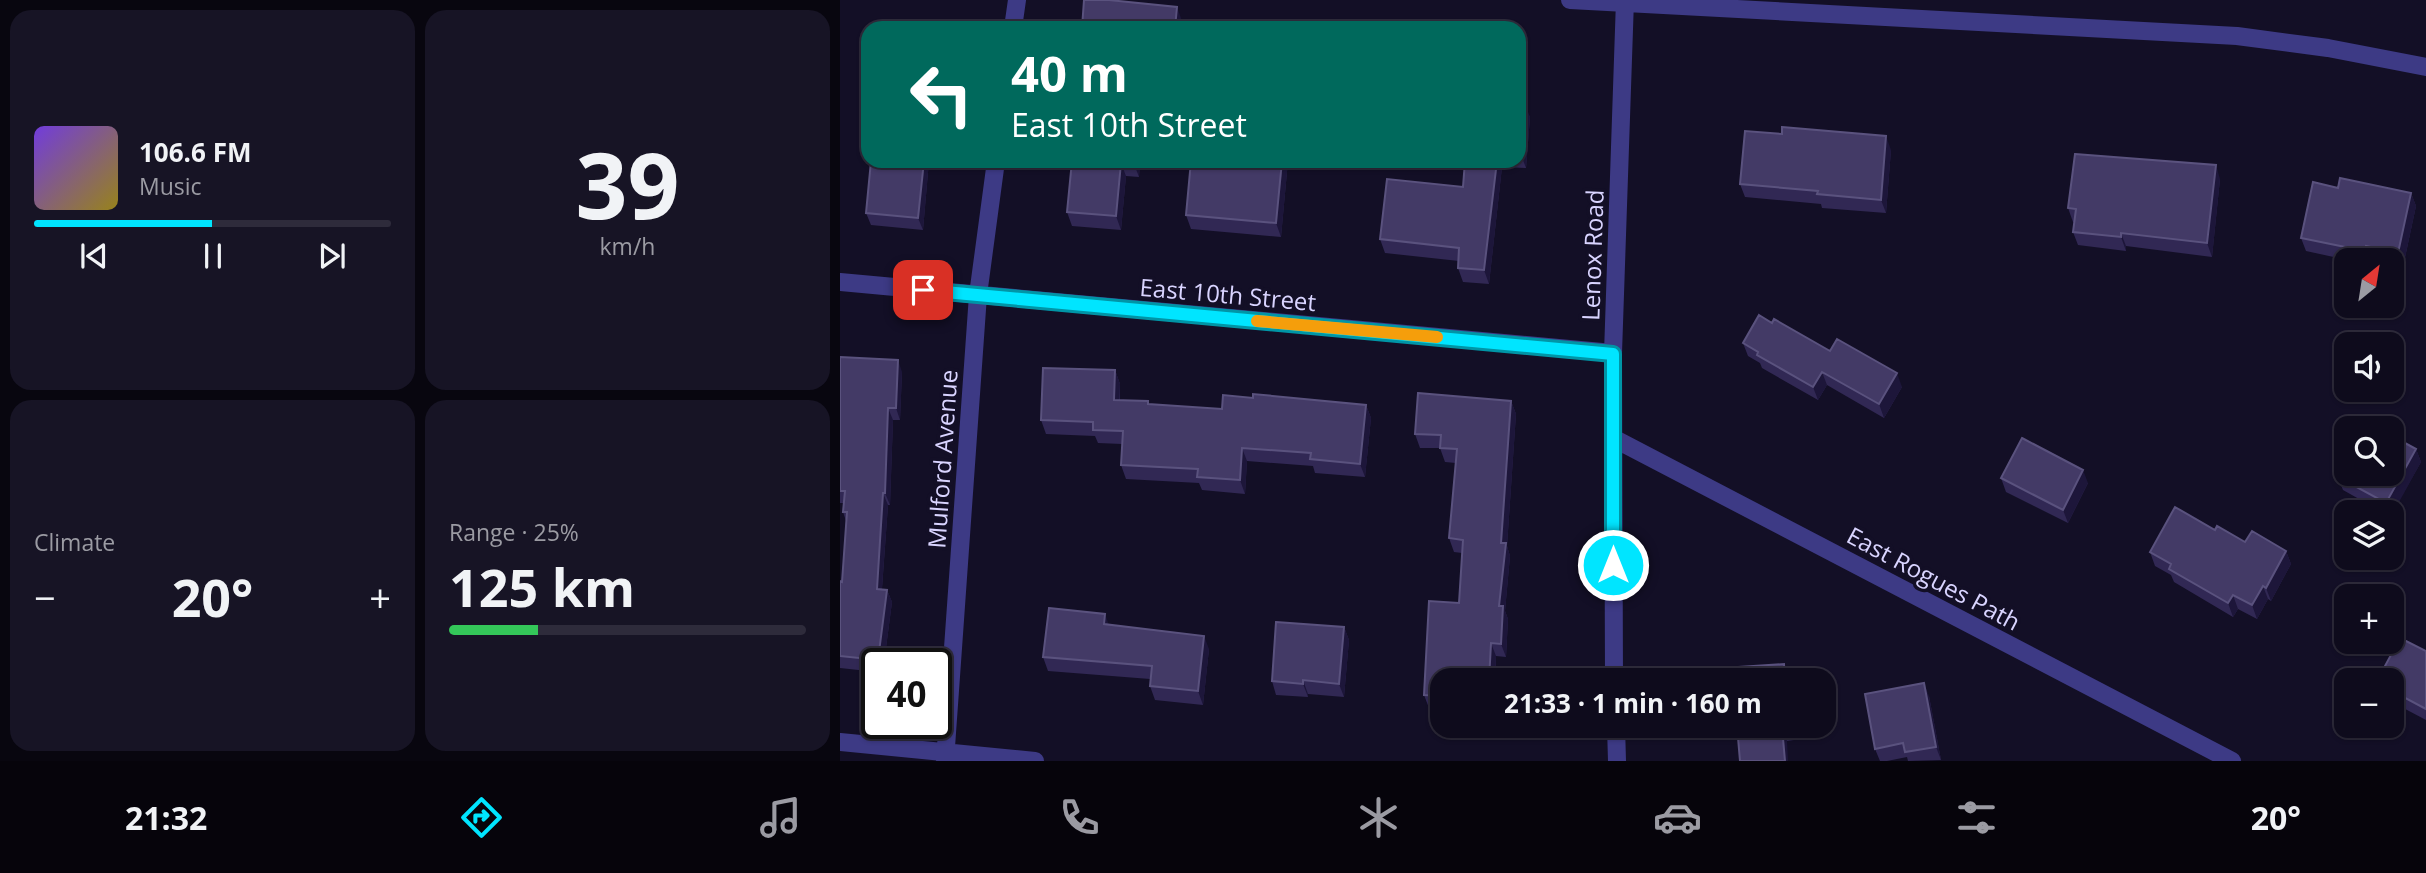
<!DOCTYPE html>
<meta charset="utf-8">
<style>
body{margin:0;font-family:"Open Sans",sans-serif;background:#171425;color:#f1f3f6;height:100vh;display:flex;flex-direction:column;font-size:26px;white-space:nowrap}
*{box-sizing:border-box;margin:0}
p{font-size:23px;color:#9b9ba3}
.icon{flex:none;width:38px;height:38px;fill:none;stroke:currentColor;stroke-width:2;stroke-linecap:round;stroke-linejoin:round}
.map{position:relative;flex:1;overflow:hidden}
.side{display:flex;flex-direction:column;gap:10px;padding:10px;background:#08060f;width:840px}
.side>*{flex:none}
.banner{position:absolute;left:21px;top:21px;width:665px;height:147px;border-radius:21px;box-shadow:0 2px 5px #0004,0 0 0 2px #2e2b3b;background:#00695c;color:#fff;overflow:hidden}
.needle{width:46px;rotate:30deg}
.fabs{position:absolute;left:1494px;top:248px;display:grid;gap:14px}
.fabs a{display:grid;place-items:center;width:70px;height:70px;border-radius:14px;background:#0e0b1c;box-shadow:0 2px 5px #0004,0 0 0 2px #2e2b3b;font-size:35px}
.speed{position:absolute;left:21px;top:648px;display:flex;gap:14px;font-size:35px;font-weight:700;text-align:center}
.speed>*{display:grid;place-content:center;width:91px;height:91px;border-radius:50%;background:#0e0b1c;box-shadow:0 2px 5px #0004,0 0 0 2px #2e2b3b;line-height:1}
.speed .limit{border:4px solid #111;border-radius:10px;background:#fff;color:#111}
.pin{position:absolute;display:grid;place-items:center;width:60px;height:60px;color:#fff;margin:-30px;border-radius:14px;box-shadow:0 4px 10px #0006}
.me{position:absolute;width:77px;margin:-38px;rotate:0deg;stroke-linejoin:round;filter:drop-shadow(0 0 5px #0008)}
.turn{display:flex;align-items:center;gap:24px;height:147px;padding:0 35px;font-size:32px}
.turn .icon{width:91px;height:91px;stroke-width:2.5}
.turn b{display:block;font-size:49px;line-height:60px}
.big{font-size:52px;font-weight:700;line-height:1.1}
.side .widget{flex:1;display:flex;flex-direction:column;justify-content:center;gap:10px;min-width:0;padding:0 24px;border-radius:21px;background:#171425}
.side .dial{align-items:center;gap:0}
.dial b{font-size:91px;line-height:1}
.song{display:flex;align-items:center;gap:21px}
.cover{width:84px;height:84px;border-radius:10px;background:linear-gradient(135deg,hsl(260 70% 55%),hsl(50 70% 35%))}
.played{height:7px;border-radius:4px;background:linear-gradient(90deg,#00e5ff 50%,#2e2b3b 50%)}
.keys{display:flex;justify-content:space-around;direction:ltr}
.heat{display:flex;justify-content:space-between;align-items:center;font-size:38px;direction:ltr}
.charge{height:10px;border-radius:5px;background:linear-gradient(90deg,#34c759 25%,#2e2b3b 0)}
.side .tiles{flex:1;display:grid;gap:10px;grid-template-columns:repeat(2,1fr)}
.trip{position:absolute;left:590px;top:668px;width:406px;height:70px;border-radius:21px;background:#0e0b1c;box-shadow:0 2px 5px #0004,0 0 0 2px #2e2b3b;font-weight:700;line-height:70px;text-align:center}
.tabs{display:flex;height:112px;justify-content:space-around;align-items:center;background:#06040b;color:#9b9ba3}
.tabs .icon{width:49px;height:49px}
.tabs .selected{color:#00e5ff}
.tabs b{font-size:32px;color:#f1f3f6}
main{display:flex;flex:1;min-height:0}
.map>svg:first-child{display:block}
</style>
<main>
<section class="side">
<div class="tiles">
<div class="widget">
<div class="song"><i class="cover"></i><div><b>106.6 FM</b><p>Music</p></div></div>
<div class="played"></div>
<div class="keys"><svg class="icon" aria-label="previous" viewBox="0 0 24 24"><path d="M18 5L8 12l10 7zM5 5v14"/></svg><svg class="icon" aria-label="pause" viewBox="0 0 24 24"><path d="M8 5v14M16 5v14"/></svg><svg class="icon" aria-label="next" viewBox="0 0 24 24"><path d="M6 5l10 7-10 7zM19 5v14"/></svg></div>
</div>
<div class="widget dial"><b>39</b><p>km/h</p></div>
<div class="widget"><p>Climate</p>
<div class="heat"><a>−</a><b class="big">20°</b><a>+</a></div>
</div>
<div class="widget"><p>Range · 25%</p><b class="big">125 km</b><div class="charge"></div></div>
</div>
</section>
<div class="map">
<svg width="1586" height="761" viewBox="0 0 1586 761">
<rect width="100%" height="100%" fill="#130f26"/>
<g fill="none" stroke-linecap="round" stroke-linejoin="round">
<path stroke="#3d3a85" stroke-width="18" d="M 730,0 L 1397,36 L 1488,48 L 1586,67
M 173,28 L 177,0
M 0,282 L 773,353
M 773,438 L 1392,761
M 774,681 L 773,353 L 785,0
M 776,726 L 777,761
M 0,742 L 195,761
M 105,761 L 138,295 L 156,161"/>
</g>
<path fill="#312854" d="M 28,65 L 28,150 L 23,138 Z
M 679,72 L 684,85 L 682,104 L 690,117 L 686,168 L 662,167 L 649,284 L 623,282 L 618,268 L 619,261 L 545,253 L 540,239 L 623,187 L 625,161 L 679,161 Z
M 1051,150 L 1046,213 L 982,208 L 981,204 L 905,197 L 900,184 Z
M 31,161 L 89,161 L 83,230 L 31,225 L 26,213 Z
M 232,161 L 300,161 L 299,177 L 286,176 L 281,230 L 232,226 L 227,212 Z
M 351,161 L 448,161 L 441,237 L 351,229 L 346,215 Z
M 1380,179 L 1372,257 L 1286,246 L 1286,251 L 1238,245 L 1233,232 L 1234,222 L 1233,222 L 1228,208 Z
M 1498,188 L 1571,193 L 1576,206 L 1563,267 L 1552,265 L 1552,261 L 1531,260 L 1531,261 L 1512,261 L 1466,251 L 1461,238 Z
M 932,323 L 1062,387 L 1044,418 L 987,385 L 978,400 L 922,368 L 920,363 L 908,356 L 903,343 Z
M 0,357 L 62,372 L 60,420 L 53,420 L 50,505 L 48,505 L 42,589 L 47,590 L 52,602 L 44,663 L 37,663 L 37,672 L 0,668 L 0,581 L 2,582 L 6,521 L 3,512 L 4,503 L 0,503 Z
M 275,370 L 280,384 L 280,400 L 310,404 L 382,409 L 526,405 L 531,418 L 525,477 L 475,473 L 473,466 L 407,461 L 405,494 L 362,490 L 359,483 L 286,479 L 281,465 L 282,444 L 258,443 L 255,436 L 206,434 L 201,420 Z
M 671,401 L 676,414 L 667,546 L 670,556 L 665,611 L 668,619 L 666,657 L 656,656 L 655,681 L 602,681 L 602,709 L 589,708 L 584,695 L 619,603 L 622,553 L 614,552 L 609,538 L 616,463 L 605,462 L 600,448 L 580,448 L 575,434 Z
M 1576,449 L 1581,462 L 1552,513 L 1544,513 L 1503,490 L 1498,477 Z
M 1161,478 L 1248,483 L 1228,523 L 1166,492 Z
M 1375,530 L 1405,542 L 1446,551 L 1451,564 L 1431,601 L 1428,599 L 1417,619 L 1398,609 L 1393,617 L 1334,582 L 1331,575 L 1315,566 L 1310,552 Z
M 269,624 L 369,649 L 363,705 L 315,700 L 310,686 L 310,679 L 208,671 L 203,657 Z
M 504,627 L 509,640 L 504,697 L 468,694 L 468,697 L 436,695 L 432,681 Z
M 1586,651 L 1586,720 L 1552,702 L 1552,681 Z
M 1089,696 L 1101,760 L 1068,761 L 1067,757 L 1047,761 L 1040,761 L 1035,749 Z
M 897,726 L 953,726 L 954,740 L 947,741 Z"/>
<path fill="#1d163a" d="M 337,7 L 342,21 L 342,28 L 335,28 Z
M 679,72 L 684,85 L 682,117 L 679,110 Z
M 685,104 L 690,117 L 686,168 L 681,155 Z
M 1046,136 L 1051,150 L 1046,213 L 1041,200 Z
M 84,161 L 89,161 L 83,230 L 78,218 Z
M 294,161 L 300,161 L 299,177 L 294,164 Z
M 442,161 L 448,161 L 441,237 L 436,223 Z
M 657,161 L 661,161 L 662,167 L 649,284 L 644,270 Z
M 281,163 L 286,176 L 281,230 L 276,216 Z
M 1376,165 L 1380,179 L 1372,257 L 1367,243 Z
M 1571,193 L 1576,206 L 1563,267 L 1558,253 Z
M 1281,233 L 1286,246 L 1286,251 L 1281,237 Z
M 1526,246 L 1531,260 L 1531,261 L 1529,261 L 1525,251 Z
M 58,360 L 62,372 L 60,420 L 56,408 Z
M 275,370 L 280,384 L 279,413 L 274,400 Z
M 982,372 L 987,385 L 978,400 L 973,387 Z
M 1057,373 L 1062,387 L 1044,418 L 1039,404 Z
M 671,401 L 676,414 L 667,546 L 670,556 L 665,611 L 668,619 L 666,657 L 661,644 L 659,606 L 661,543 Z
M 526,405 L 531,418 L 525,477 L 520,464 Z
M 48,408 L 53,420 L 50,505 L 45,493 Z
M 402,448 L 407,461 L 405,494 L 400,480 Z
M 1576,449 L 1581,462 L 1552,515 L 1552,513 L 1550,513 L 1546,503 Z
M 1243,470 L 1248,483 L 1228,523 L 1223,510 Z
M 43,493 L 48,505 L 41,601 L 37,589 Z
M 1446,551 L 1451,564 L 1431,601 L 1426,588 Z
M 1423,586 L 1428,599 L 1417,619 L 1412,605 Z
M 47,590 L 52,602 L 44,663 L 39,663 L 38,660 Z
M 1393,595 L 1398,609 L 1393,617 L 1388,603 Z
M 265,614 L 270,628 L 264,624 Z
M 504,627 L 509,640 L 504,697 L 499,684 Z
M 364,636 L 369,649 L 363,705 L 358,691 Z
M 651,643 L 656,656 L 655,681 L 649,681 Z
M 944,664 L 949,677 L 949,681 L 945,681 Z
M 463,680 L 468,694 L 468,697 L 463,684 Z
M 1084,683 L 1089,696 L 1101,760 L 1096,747 Z
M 949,726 L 953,726 L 954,740 Z
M 942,727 L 947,741 L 948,761 L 945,761 Z"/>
<path fill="#433a66" stroke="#5a527e" stroke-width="2" d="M 244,0 L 269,0 L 337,7 L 335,28 L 242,28 Z
M 28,65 L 28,139 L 23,138 Z
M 679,104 L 685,104 L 681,155 L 679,154 Z
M 942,127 L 1046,136 L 1041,200 L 977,194 L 978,191 L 900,184 L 905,131 L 942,134 Z
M 1235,154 L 1376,165 L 1367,243 L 1281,233 L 1281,237 L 1233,232 L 1236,209 L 1228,208 Z
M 31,161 L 84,161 L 78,218 L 26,213 Z
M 232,161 L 294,161 L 294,164 L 281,163 L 276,216 L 227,212 Z
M 351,161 L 442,161 L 436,223 L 346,215 Z
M 625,161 L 657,161 L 644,270 L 618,268 L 619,248 L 540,239 L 547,179 L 623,187 Z
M 1500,178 L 1571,193 L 1558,253 L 1526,246 L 1525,251 L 1461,238 L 1473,182 L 1498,188 Z
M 919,315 L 932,323 L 934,319 L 990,351 L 997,339 L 1057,373 L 1039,404 L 982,372 L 973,387 L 917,355 L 918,352 L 903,343 Z
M 0,357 L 58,360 L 56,408 L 48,408 L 45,493 L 43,493 L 37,589 L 47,590 L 38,660 L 0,656 L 0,581 L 2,582 L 7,512 L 3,512 L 5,491 L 0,491 Z
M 203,368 L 275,370 L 274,400 L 308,401 L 308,404 L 382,409 L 383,395 L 413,398 L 413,394 L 526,405 L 520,464 L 470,459 L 471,453 L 402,448 L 400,480 L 357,477 L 358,469 L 281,465 L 283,431 L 253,430 L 253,422 L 201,420 Z
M 578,393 L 671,401 L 661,543 L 666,543 L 659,606 L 663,606 L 661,644 L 651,643 L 649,681 L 602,681 L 602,696 L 584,695 L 589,601 L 619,603 L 623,540 L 609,538 L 617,449 L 600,448 L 601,435 L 575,434 Z
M 1527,423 L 1538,429 L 1524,429 Z
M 1552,436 L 1576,449 L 1546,503 L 1498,477 L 1507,460 L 1507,474 L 1552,474 Z
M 1182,438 L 1243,470 L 1223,510 L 1161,478 Z
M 1335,507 L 1375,530 L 1377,526 L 1405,542 L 1412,531 L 1446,551 L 1426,588 L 1423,586 L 1412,605 L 1393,595 L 1388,603 L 1329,569 L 1331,564 L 1310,552 Z
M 209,608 L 265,614 L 264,624 L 364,636 L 358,691 L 310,686 L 312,666 L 203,657 Z
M 436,622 L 504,627 L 499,684 L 463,680 L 463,684 L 432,681 Z
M 1560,638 L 1586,651 L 1586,709 L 1552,691 L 1552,681 L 1537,681 Z
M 944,664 L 945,681 L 900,681 L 899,667 Z
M 1084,683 L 1096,747 L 1065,752 L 1063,743 L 1035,749 L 1025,694 Z
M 897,726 L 949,726 L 942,727 L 945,761 L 900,761 Z"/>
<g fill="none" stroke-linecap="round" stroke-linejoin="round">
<g stroke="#0095a6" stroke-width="18">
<path id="route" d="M 83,290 L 773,354 L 773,565"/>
</g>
<use href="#route" stroke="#00e5ff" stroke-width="12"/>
<path stroke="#f59e0b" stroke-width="12" d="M 417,321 L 597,337"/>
</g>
<g text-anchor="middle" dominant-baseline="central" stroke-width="7" stroke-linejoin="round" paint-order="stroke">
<g font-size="24" fill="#d9d4ff" stroke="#130f26">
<text transform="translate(752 255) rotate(-88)">Lenox Road</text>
<text transform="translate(388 294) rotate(5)">East 10th Street</text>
<text transform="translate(102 459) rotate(-86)">Mulford Avenue</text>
<text transform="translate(1094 578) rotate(28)">East Rogues Path</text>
</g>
</g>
</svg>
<div class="fabs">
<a><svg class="needle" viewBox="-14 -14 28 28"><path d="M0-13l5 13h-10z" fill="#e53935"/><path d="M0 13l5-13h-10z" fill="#9b9ba3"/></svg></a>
<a><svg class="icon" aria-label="sound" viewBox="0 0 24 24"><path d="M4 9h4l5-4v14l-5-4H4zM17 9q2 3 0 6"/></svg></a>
<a><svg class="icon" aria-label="search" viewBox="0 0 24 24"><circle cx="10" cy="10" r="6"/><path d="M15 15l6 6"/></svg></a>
<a><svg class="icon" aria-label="layers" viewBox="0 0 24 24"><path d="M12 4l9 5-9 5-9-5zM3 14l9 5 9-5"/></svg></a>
<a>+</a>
<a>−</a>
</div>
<div class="speed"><div class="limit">40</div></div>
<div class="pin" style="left:83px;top:290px;background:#d93025"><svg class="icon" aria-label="arrive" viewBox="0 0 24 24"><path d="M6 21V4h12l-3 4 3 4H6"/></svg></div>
<svg class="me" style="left:773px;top:565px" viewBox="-20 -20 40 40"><circle r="17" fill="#00e5ff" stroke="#fff" stroke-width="3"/><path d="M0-11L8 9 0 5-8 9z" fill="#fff"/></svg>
<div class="trip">21:33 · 1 min · 160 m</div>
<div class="banner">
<div class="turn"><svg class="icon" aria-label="left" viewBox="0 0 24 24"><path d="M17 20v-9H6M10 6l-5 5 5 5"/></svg><div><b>40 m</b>East 10th Street</div></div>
</div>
</div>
</main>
<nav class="tabs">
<b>21:32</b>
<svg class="icon selected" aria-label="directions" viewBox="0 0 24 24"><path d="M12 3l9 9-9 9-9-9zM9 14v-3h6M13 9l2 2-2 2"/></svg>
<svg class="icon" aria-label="music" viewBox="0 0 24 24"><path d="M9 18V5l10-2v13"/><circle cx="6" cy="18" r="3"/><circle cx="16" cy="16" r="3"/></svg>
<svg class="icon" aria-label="phone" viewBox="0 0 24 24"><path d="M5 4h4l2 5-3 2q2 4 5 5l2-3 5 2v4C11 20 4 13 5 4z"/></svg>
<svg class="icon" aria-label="climate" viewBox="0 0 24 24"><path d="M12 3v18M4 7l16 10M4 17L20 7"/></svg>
<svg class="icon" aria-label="car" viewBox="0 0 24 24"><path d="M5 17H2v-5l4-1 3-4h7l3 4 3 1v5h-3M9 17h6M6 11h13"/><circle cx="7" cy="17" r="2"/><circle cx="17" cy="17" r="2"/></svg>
<svg class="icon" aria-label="filters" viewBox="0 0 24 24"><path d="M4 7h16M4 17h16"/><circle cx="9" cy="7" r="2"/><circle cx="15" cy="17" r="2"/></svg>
<b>20°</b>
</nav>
